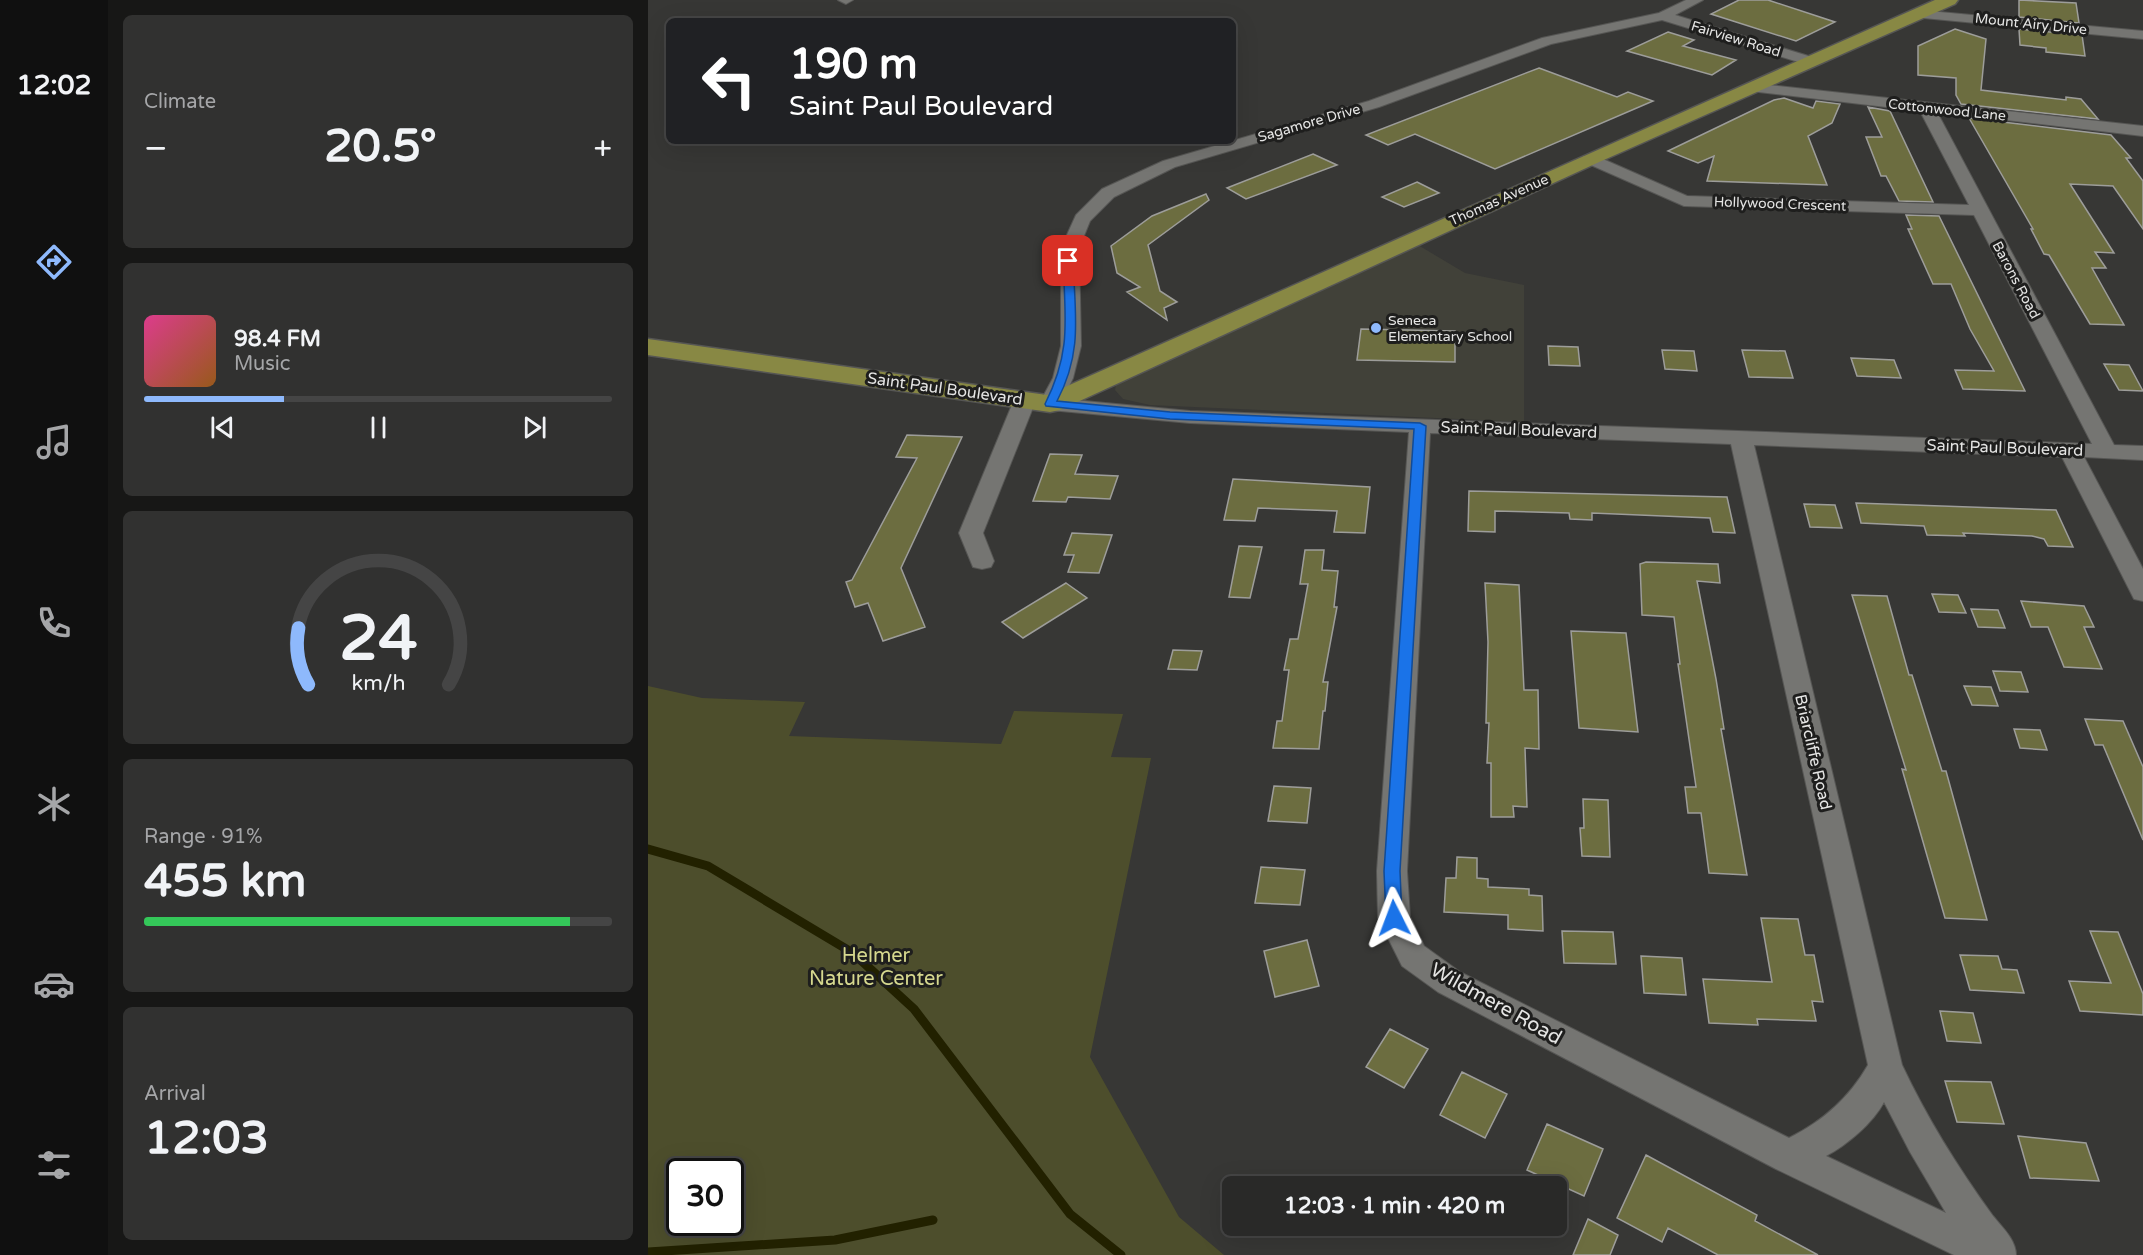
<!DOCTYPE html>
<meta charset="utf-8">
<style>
body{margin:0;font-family:"Varela Round",sans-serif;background:#313130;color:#f1f3f6;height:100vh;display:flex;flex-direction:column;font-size:22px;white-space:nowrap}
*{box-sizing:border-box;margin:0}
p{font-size:20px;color:#a5a6a8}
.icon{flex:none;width:33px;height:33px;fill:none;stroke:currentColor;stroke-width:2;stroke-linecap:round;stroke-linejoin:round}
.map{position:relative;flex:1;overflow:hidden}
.details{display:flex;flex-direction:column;gap:15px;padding:15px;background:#171716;width:540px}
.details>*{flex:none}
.hud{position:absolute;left:18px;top:18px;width:570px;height:126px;border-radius:9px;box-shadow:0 6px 24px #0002,0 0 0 2px #454545;background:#202124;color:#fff;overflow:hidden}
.speed{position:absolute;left:18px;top:1158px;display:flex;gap:12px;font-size:30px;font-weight:700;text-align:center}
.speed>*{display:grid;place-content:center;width:78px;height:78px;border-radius:50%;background:#292928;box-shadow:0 6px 24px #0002,0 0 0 2px #454545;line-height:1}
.speed .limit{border:3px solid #111;border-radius:9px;background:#fff;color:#111}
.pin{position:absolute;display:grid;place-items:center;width:51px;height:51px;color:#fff;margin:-26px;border-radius:12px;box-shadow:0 3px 9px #0006}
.me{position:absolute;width:66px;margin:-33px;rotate:357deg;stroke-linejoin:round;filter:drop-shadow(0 0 4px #0008)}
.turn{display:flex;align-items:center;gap:21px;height:126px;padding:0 24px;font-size:27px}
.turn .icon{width:78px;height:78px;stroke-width:2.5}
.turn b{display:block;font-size:42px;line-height:51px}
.big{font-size:45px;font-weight:700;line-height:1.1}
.details .card{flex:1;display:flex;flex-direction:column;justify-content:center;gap:9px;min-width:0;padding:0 21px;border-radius:9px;background:#313130}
.details .dial{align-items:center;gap:0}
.dial svg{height:156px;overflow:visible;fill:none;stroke:#454545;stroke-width:7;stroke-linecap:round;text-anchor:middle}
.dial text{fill:#f1f3f6;stroke:none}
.song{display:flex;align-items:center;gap:18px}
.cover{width:72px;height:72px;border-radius:9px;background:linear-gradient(135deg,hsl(330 70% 55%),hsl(30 70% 35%))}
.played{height:6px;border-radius:3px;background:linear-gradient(90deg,#8eb9fc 30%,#454545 30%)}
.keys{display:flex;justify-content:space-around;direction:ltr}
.heat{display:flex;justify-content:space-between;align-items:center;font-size:33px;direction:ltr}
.charge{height:9px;border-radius:4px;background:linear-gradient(90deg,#34c759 91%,#454545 0)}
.trip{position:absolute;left:574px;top:1176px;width:345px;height:60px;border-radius:9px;background:#292928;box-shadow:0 6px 24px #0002,0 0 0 2px #454545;font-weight:700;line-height:60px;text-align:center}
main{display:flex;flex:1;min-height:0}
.tab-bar{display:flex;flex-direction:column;width:108px;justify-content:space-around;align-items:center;background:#101010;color:#a5a6a8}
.tab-bar .icon{width:42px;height:42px}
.tab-bar .on{color:#8eb9fc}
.tab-bar b{font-size:27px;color:#f1f3f6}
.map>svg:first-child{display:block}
</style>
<main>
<nav class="tab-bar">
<b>12:02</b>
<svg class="icon on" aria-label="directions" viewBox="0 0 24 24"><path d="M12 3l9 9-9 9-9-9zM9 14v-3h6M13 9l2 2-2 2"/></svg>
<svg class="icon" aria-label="music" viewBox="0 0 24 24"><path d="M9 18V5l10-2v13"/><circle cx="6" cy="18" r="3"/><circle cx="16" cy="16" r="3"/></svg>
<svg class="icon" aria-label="phone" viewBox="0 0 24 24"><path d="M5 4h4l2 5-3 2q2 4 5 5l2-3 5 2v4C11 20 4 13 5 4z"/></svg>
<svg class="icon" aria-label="climate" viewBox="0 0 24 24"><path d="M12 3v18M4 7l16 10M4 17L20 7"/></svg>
<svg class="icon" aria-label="car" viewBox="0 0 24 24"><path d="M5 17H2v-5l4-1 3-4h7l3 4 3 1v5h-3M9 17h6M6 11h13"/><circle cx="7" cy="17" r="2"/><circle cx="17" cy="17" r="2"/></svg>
<svg class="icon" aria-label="filters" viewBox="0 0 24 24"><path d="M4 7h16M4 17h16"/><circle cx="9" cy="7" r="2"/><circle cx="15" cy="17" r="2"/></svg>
</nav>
<section class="details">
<div class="card"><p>Climate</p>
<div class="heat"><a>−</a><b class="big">20.5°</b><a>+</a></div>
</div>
<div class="card">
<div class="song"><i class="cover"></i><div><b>98.4 FM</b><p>Music</p></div></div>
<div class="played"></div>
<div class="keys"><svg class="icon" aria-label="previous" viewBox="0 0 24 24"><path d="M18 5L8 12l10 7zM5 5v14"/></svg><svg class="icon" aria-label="pause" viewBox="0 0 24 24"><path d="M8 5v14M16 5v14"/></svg><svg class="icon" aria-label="next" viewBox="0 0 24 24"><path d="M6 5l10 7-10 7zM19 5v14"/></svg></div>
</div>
<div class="card dial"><svg viewBox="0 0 100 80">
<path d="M14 69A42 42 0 1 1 86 69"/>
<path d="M14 69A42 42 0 0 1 9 40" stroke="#8eb9fc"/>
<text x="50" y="56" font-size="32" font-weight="700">24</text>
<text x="50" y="72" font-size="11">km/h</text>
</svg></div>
<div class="card"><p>Range · 91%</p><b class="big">455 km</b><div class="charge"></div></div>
<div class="card"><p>Arrival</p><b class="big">12:03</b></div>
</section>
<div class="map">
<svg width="1495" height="1255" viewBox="0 0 1495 1255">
<rect width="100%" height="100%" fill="#373735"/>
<path fill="#414139" d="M 770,245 L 817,273 L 876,285 L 876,422 L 502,405 L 475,399 L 467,390 L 468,384 Z"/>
<path fill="#4d4e2c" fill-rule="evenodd" d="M 0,686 L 54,698 L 157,702 L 141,736 L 353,744 L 366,711 L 475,714 L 463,757 L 503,758 L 442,1057 L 531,1217 L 576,1255 L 0,1255 ZM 32,1172 L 82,1172 L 82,1222 L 32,1222 Z"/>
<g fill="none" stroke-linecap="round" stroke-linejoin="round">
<path stroke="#222100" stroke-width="9" d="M 0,849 L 60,866 L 205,953 L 266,1009 L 422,1214 L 473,1255
M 0,1252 L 187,1240 L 285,1220"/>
</g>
<path fill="#6c6d40" stroke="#9d9d9a" stroke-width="1.5" d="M 1091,0 L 1120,0 L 1187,22 L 1148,41 L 1063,14 Z
M 1371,0 L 1428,3 L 1431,23 L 1371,17 Z
M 1307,29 L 1338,39 L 1333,90 L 1418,100 L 1418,97 L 1433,99 L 1450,119 L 1313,104 L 1308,95 L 1308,78 L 1270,75 L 1270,46 Z
M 1371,29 L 1434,35 L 1437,56 L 1398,52 L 1398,48 L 1372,45 Z
M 1020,32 L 1046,40 L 1035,46 L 1088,60 L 1064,75 L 979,51 Z
M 891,68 L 969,97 L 980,92 L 1005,101 L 847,169 L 767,134 L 740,145 L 718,135 Z
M 1136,98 L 1165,108 L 1168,101 L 1192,104 L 1184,123 L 1160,136 L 1179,185 L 1059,181 L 1066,156 L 1050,163 L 1020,151 L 1126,100 Z
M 1220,107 L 1242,111 L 1285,202 L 1251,201 L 1238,176 L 1233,176 L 1218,137 L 1234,137 Z
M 1321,118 L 1463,135 L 1483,158 L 1478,158 L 1495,181 L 1495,229 L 1465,186 L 1422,184 L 1466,253 L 1447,252 L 1458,268 L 1444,268 L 1476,325 L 1442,324 L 1401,255 L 1396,254 L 1383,229 L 1385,229 Z
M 665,154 L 689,165 L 598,199 L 579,188 Z
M 769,182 L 791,193 L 756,207 L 734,197 Z
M 558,194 L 561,200 L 500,245 L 512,291 L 529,302 L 516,308 L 519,320 L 479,292 L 492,287 L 469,273 L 463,246 L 504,216 Z
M 1258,215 L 1291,216 L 1377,391 L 1315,389 L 1307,370 L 1346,371 L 1322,329 L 1303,284 L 1285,284 L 1260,229 L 1264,229 Z
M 713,329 L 807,331 L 807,362 L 709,360 Z
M 900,346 L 930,347 L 932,366 L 901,365 Z
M 1014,350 L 1046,351 L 1049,371 L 1017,369 Z
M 1094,350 L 1137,351 L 1145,378 L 1101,377 Z
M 1203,358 L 1246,360 L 1253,378 L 1209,376 Z
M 1456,364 L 1481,365 L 1495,391 L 1471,390 Z
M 259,435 L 314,437 L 253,568 L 277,627 L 235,641 L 220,603 L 207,607 L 198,582 L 204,580 L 269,458 L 248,457 Z
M 402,454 L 434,455 L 427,474 L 470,476 L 462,499 L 420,497 L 418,502 L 385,501 Z
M 585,479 L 722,487 L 717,533 L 686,532 L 689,511 L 610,508 L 607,521 L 576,520 Z
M 821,491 L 1079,497 L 1087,533 L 1065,532 L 1062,518 L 944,513 L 944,520 L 922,519 L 921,513 L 847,511 L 847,532 L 820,531 Z
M 1208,503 L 1408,510 L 1425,547 L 1400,546 L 1396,539 L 1384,536 L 1315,533 L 1317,536 L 1279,535 L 1276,526 L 1213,523 Z
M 1156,504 L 1187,505 L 1194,528 L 1162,527 Z
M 424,533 L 464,535 L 451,573 L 420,572 L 426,555 L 416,555 Z
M 591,546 L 614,547 L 602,598 L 581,597 Z
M 657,550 L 676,550 L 674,570 L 690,571 L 686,607 L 689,607 L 675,682 L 680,682 L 677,711 L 675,711 L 671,749 L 625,748 L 629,721 L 634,721 L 641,670 L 636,670 L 642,639 L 650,639 L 660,584 L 652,584 Z
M 998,562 L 1070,564 L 1072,583 L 1049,581 L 1068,679 L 1076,729 L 1073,729 L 1099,875 L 1061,873 L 1053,813 L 1040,813 L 1037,787 L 1048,787 L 1030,664 L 1032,664 L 1026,617 L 994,615 L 992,564 Z
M 418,583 L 439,598 L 375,638 L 354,622 Z
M 837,583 L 871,585 L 876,690 L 890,690 L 891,749 L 877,748 L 879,807 L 865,806 L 866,817 L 843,817 L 843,763 L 839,763 L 841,723 L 838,723 L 840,642 Z
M 1284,594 L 1310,595 L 1318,613 L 1291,612 Z
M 1204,595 L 1239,596 L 1261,675 L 1264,675 L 1294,771 L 1298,771 L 1339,920 L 1297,918 L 1254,769 L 1258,770 Z
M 1373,601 L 1436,606 L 1446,627 L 1436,627 L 1454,669 L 1416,667 L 1400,627 L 1383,627 Z
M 1323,609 L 1350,610 L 1357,628 L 1330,627 Z
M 923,631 L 978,633 L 990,732 L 931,728 Z
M 525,650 L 554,651 L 549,670 L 520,669 Z
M 1345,671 L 1373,672 L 1380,692 L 1352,691 Z
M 1316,686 L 1343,687 L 1350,706 L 1324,705 Z
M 1437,719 L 1475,721 L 1495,767 L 1495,840 L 1455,745 L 1447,745 Z
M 1366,729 L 1392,730 L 1399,750 L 1372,748 Z
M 626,786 L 663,788 L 659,823 L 620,821 Z
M 935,799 L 960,800 L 962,857 L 934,856 L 932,828 L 936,828 Z
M 809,857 L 829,858 L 829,878 L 840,879 L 840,887 L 881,889 L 881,895 L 894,896 L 895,931 L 860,929 L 860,915 L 796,912 L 798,878 L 808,878 Z
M 613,867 L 657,870 L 652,905 L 607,903 Z
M 1113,918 L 1150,919 L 1157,955 L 1166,955 L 1175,1002 L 1164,1001 L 1168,1021 L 1109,1019 L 1110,1025 L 1061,1023 L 1055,979 L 1124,982 Z
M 914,931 L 965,932 L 968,964 L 916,963 Z
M 1442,931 L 1470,932 L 1495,994 L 1495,1015 L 1432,1011 L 1421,981 L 1463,983 Z
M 659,940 L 671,986 L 627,997 L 616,951 Z
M 1312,955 L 1350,956 L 1354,969 L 1369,970 L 1376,993 L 1322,990 Z
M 993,956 L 1034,958 L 1038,995 L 996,993 Z
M 1292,1011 L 1325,1013 L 1333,1043 L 1299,1041 Z
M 742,1029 L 780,1049 L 756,1088 L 718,1067 Z
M 814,1072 L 859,1094 L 837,1138 L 792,1115 Z
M 1297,1081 L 1343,1082 L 1356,1124 L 1309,1122 Z
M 899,1124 L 955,1149 L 936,1196 L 879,1170 Z
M 1370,1136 L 1438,1143 L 1451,1181 L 1382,1178 Z
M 998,1155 L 1109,1215 L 1107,1221 L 1170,1255 L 1070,1255 L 1020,1228 L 1014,1242 L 969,1218 Z
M 940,1219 L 970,1235 L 962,1255 L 925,1255 Z"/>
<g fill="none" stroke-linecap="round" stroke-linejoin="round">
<g stroke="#565654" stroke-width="2">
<path id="minor" d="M 190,0 L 205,0 L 198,4 Z
M 1038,0 L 1055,0 L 1027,15 L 1167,58 L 1169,61 L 1167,64 L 1157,64 L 1014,20 L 903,44 L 731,107 L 527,167 L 466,197 L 442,221 L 431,248 L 433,346 L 425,378 L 415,399 L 542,411 L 1444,444 L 1326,215 L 1036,206 L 936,162 L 934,159 L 936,156 L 948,156 L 1039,196 L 1321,205 L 1272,111 L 1102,91 L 1095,87 L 1102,83 L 1495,126 L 1495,136 L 1289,112 L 1466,445 L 1495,446 L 1495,460 L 1436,457 L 1495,569 L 1495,601 L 1486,599 L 1483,593 L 1414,457 L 1106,445 L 1254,1065 C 1279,1118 1310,1168 1345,1216 C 1354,1227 1368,1240 1368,1255 L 1306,1255 L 1128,1169 L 790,992 L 754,966 L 730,918 L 729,871 L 761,432 L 542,423 L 402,410 L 395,408 L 391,404 L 405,378 L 413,346 L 413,248 L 428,215 L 454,189 L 515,161 L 721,101 L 894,38 L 1011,13 ZM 782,433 L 1083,444 L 1220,1065 C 1201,1098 1175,1121 1141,1138 L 812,972 L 776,946 L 762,917 L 759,871 ZM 1236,1102 L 1262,1152 L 1298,1213 L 1178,1156 C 1199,1145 1225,1123 1236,1102 Z
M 1270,10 L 1495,31 L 1495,39 L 1265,17 L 1263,14 Z
M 377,394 L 384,396 L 388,400 L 335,533 L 346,561 L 343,567 L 334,569 L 325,567 L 311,533 L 366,400 L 370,396 Z"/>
</g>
<g stroke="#565654" stroke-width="3">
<path id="major" d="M 1287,0 L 1310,0 L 1307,4 L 949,163 L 412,410 L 402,412 L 0,355 L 0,339 L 399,395 Z"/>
</g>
<use href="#minor" fill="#757572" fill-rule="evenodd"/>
<use href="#major" fill="#884" fill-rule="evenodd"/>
</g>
<path fill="#1a73e8" stroke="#114b97" stroke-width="1.5" d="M 420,258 L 425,261 C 427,314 435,352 409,401 L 522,412 L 772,423 L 778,426 L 752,871 L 754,918 L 752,923 L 740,923 L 738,918 L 736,871 L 766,429 L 522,419 L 398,406 L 397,404 C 424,351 417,318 415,261 Z"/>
<circle fill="#8eb9fc" stroke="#1e1e1d" stroke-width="2" cx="728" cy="328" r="6"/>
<g text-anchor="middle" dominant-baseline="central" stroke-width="6" stroke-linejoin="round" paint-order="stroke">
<g font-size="14" fill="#e5e5e4" stroke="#1e1e1d">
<text transform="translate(1383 24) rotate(6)">Mount Airy Drive</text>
<text transform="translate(1088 39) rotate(17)">Fairview Road</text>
<text transform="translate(1299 110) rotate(6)">Cottonwood Lane</text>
<text transform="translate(661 123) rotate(-16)">Sagamore Drive</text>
<text transform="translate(851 200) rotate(-24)">Thomas Avenue</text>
<text transform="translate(1132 204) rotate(2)">Hollywood Crescent</text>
<text transform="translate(1368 280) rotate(62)">Barons Road</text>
</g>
<g font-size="14" fill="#e5e5e4" stroke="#1e1e1d" text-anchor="start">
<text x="740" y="320">Seneca<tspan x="740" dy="16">Elementary School</tspan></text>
</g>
<g font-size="16" fill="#e5e5e4" stroke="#1e1e1d">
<text transform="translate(297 389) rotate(8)">Saint Paul Boulevard</text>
<text transform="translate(871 430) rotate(2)">Saint Paul Boulevard</text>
<text transform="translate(1357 448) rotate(2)">Saint Paul Boulevard</text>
<text transform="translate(1165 752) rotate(77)">Briarcliffe Road</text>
</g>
<g font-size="20" fill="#d6d88e" stroke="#1e1e1d">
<text x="228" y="956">Helmer<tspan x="228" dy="23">Nature Center</tspan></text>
</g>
<g font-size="20" fill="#e5e5e4" stroke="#1e1e1d">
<text transform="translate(848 1004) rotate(29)">Wildmere Road</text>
</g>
</g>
</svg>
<div class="speed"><div class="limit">30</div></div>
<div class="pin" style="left:420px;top:261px;background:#d93025"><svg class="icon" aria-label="arrive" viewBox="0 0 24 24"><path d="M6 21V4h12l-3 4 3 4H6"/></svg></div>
<svg class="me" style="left:746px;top:918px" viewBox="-20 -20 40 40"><path d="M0-17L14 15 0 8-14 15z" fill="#1a73e8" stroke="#fff" stroke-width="4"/></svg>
<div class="trip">12:03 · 1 min · 420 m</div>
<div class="hud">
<div class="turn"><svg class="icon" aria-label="left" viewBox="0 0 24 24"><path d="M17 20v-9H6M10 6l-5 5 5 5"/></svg><div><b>190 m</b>Saint Paul Boulevard</div></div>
</div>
</div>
</main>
